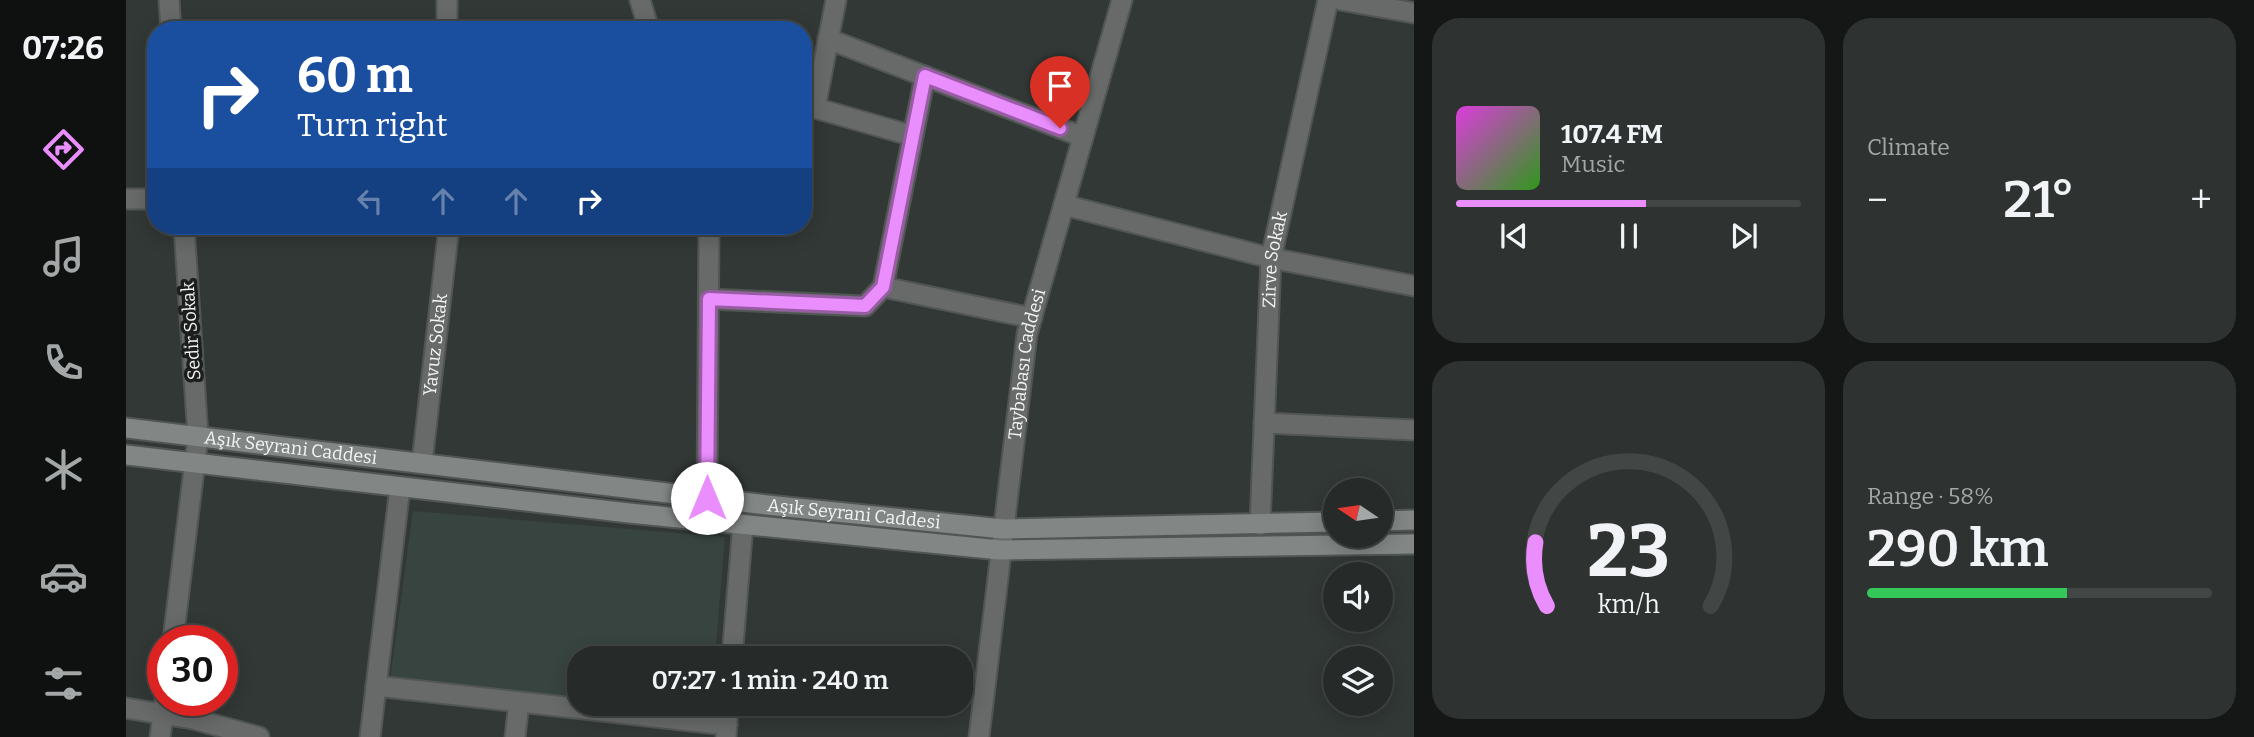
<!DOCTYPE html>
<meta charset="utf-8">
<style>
body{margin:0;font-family:Bitter,serif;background:#2e3230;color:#f1f3f6;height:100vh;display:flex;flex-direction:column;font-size:26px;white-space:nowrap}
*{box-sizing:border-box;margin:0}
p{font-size:23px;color:#a4a7a8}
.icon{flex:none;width:38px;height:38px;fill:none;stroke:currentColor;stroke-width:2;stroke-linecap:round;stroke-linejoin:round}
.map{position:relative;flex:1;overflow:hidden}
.side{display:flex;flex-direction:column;gap:18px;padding:18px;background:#151716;width:840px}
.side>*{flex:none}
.top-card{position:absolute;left:21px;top:21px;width:665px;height:214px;border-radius:28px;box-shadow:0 4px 18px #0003,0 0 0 2px #424645;background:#1a4fa0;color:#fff;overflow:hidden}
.needle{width:46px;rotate:283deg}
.controls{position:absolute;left:1197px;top:478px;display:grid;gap:14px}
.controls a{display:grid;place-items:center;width:70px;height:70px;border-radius:50%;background:#262a28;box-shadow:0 4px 18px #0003,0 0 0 2px #424645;font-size:35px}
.speed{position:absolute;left:21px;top:625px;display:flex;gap:14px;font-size:35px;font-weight:700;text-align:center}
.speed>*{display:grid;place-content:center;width:91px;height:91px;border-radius:50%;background:#262a28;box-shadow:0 4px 18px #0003,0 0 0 2px #424645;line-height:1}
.speed .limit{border:10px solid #d22;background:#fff;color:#111}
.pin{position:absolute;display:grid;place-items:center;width:60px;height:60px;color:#fff;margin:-72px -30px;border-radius:50% 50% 50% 0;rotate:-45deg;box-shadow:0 0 7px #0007}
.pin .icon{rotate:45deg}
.me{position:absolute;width:77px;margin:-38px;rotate:0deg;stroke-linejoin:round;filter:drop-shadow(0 0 5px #0008)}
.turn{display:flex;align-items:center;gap:24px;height:147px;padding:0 35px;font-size:32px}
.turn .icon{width:91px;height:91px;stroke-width:2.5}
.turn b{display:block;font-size:49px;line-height:60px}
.lanes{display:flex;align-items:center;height:66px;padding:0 35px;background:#0003;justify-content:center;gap:35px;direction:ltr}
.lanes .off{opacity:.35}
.big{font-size:52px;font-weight:600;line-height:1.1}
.side .widget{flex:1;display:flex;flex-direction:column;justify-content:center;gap:10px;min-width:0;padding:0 24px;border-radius:28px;background:#2e3230}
.side .dial{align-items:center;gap:0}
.dial svg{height:182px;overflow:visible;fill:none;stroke:#424645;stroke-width:7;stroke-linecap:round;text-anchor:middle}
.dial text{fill:#f1f3f6;stroke:none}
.song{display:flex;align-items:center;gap:21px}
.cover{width:84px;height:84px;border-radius:10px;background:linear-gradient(135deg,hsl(300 70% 55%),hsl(110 70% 35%))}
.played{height:7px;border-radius:4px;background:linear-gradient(90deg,#ea8dfd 55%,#424645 55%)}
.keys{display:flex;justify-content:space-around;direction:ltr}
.heat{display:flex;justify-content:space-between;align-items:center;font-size:38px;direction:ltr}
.charge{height:10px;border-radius:5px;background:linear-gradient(90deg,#34c759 58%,#424645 0)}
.side .tiles{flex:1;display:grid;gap:18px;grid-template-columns:repeat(2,1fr)}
.trip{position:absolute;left:441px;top:646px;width:406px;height:70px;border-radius:28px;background:#262a28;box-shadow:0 4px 18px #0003,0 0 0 2px #424645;font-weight:600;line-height:70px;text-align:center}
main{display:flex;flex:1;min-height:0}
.menu{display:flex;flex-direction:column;width:126px;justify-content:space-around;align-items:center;background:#0f1110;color:#a4a7a8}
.menu .icon{width:49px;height:49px}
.menu .on{color:#ea8dfd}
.menu b{font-size:32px;color:#f1f3f6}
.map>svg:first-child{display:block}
</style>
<main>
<nav class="menu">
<b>07:26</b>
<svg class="icon on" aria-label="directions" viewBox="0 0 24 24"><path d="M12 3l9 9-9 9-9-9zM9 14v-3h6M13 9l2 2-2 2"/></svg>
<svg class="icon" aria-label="music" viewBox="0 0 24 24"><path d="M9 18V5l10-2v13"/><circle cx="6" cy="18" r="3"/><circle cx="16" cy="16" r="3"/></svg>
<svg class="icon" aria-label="phone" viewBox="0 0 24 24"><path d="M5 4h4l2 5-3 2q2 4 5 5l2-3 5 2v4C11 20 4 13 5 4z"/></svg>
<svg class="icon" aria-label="climate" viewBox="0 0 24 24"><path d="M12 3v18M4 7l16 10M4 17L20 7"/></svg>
<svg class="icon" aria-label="car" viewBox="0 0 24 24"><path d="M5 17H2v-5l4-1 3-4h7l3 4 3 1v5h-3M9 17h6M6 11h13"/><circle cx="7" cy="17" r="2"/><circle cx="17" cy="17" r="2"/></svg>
<svg class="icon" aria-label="filters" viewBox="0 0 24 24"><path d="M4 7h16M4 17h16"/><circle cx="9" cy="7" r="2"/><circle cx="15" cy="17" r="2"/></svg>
</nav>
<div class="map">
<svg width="1288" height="737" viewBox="0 0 1288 737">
<rect width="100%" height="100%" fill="#323835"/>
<path fill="#37443f" d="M 287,511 L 599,537 L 589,658 L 453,658 L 453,697 L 264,680 Z"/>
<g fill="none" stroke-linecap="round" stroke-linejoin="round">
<g stroke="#515654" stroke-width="23">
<g id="minor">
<path d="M 43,0 L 45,30"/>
<path d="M 321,0 L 321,30"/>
<path d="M 514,0 L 523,30"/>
<path d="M 1214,0 L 1288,13"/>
<path d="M 702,39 L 957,137"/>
<path d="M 689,108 L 710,0"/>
<path d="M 677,109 L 689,108 L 787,136"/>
<path d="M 0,199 L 30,199"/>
<path d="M 938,205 L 1145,258 L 1288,286"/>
<path d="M 757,287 L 799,76"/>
<path d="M 583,299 L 739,306 L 757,287 L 906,318"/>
<path d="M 1138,423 L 1288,430"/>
<path id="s1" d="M 296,463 L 323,226"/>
<path d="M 581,498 L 583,226"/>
<path id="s2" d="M 1134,525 L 1145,258 L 1202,0"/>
<path d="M 47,640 L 72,437 L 58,226"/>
<path d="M 606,658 L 617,524"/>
<path d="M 250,686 L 601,725"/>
<path d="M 0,708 L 67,719 L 133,737"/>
<path d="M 600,736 L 602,704"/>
<path d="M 34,737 L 39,700"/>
<path d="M 244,737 L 274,487"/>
<path d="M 389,737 L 393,702"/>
</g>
</g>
<g stroke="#515654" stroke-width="23">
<g id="tertiary">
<path id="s3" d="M 853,737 L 901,334 L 996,0"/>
</g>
</g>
<g stroke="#515654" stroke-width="23">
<g id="secondary">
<path id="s4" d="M 0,428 L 641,505 L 877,529 L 1209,522"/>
<path d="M 0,455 L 503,513 L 874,550 L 1288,544"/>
<path d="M 1255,521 L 1288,520"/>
</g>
</g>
<use href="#minor" stroke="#676a68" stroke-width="19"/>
<use href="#tertiary" stroke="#676a68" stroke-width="19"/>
<use href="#secondary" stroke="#828684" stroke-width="19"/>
</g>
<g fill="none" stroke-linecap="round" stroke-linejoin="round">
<g stroke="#985ca4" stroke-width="18">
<path id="route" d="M 581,498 L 583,299 L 739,306 L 757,287 L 799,76 L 934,128"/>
</g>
<use href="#route" stroke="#ea8dfd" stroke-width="12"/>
</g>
<g text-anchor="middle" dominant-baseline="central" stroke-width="7" stroke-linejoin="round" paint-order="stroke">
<g font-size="18" fill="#f2f5f4" stroke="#1c1e1d">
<text stroke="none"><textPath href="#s2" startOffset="266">Zirve Sokak</textPath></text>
<text transform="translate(65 331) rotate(-94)">Sedir Sokak</text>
<text stroke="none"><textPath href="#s1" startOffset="119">Yavuz Sokak</textPath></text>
<text stroke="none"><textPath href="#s3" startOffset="376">Taybabası Caddesi</textPath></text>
<text stroke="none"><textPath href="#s4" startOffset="166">Aşık Seyrani Caddesi</textPath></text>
<text stroke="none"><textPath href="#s4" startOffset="733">Aşık Seyrani Caddesi</textPath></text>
</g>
</g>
</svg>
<div class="controls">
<a><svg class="needle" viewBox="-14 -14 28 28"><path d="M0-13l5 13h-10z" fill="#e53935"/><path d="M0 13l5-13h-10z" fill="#a4a7a8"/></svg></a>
<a><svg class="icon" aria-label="sound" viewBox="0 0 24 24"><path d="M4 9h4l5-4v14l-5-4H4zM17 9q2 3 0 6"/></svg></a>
<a><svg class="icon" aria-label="layers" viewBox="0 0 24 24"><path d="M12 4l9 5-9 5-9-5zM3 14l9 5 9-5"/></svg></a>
</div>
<div class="speed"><div class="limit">30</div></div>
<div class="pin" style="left:934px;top:128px;background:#d93025"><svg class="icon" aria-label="arrive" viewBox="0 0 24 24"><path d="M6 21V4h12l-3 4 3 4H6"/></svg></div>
<svg class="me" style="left:581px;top:498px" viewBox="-20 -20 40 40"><circle r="19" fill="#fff"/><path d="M0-13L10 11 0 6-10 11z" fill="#ea8dfd"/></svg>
<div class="trip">07:27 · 1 min · 240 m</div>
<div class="top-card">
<div class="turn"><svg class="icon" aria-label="right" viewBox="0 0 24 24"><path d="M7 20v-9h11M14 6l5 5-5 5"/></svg><div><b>60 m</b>Turn right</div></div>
<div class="lanes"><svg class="icon off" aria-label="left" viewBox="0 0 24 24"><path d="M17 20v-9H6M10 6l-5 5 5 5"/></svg><svg class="icon off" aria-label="ahead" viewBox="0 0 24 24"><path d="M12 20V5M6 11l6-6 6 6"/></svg><svg class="icon off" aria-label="ahead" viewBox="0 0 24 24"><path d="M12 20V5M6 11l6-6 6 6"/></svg><svg class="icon" aria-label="right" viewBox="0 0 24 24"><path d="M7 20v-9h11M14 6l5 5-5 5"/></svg></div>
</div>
</div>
<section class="side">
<div class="tiles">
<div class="widget">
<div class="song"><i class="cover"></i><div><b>107.4 FM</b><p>Music</p></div></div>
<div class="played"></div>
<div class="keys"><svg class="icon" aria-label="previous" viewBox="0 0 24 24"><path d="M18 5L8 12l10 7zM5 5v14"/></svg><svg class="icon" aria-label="pause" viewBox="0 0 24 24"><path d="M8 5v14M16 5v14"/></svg><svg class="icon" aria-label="next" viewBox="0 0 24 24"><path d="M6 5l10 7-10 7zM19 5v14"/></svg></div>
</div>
<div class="widget"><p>Climate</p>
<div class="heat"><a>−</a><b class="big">21°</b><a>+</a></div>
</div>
<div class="widget dial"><svg viewBox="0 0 100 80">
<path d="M14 69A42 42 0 1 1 86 69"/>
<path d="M14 69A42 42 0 0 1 9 41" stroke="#ea8dfd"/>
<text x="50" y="56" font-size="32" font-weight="700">23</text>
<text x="50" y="72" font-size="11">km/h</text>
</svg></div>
<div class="widget"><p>Range · 58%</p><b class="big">290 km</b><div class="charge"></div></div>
</div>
</section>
</main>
